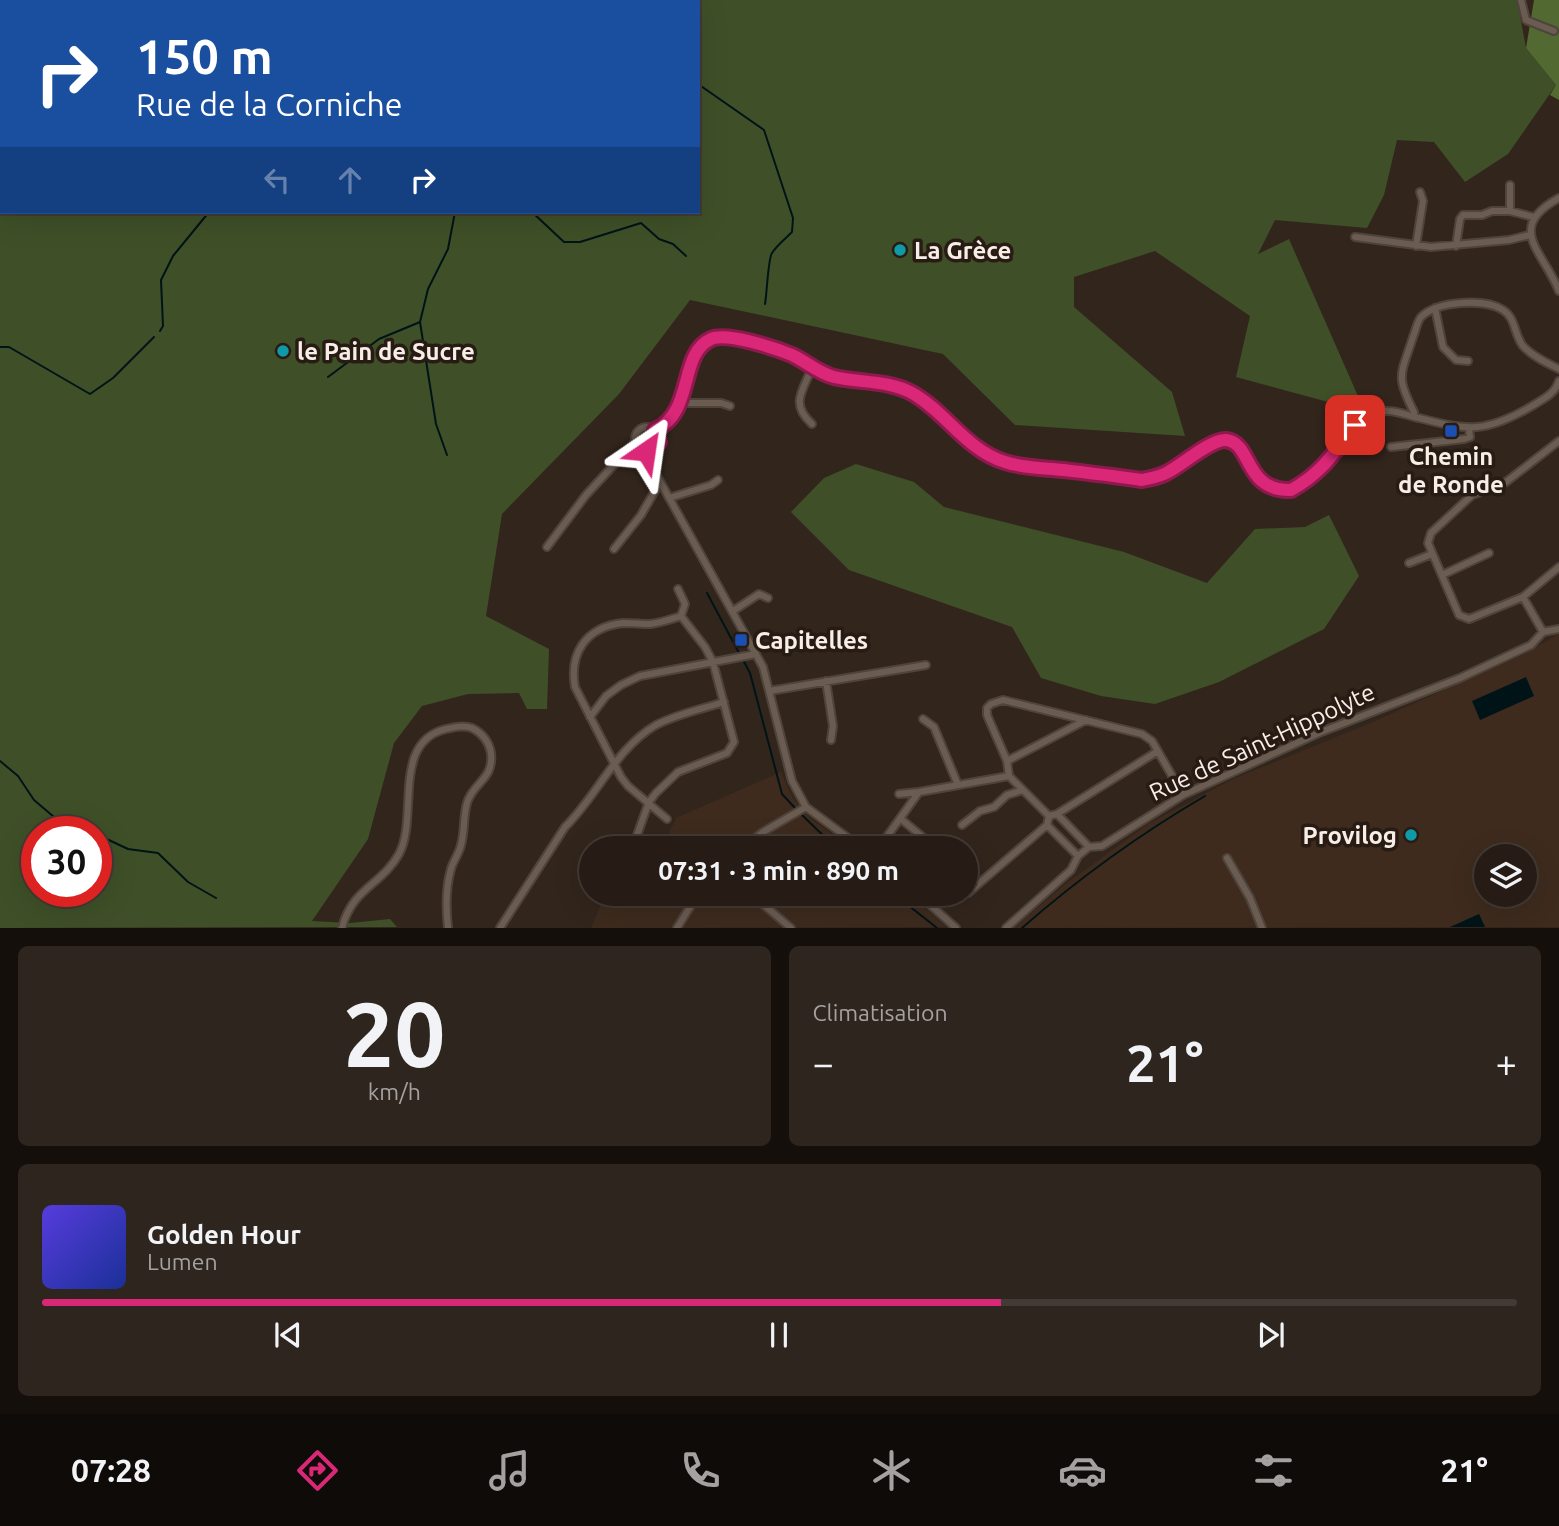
<!DOCTYPE html>
<html lang="fr">
<meta charset="utf-8">
<style>
body{margin:0;font-family:Ubuntu,sans-serif;background:#2e251e;color:#f1f3f6;height:100vh;display:flex;flex-direction:column;font-size:26px;white-space:nowrap}
*{box-sizing:border-box;margin:0}
p{font-size:23px;color:#a4a1a0}
.icon{flex:none;width:38px;height:38px;fill:none;stroke:currentColor;stroke-width:2;stroke-linecap:round;stroke-linejoin:round}
.map{position:relative;height:928px;overflow:hidden}
.panel{display:flex;flex-direction:column;gap:18px;padding:18px;background:#150f0c;flex:1}
.panel>*{flex:none}
.top-card{position:absolute;left:0px;top:0px;width:700px;height:214px;box-shadow:0 7px 28px #0002,0 0 0 2px #423a34;background:#1a4fa0;color:#fff;overflow:hidden}
.fabs{position:absolute;left:1474px;top:844px;display:grid;gap:14px}
.fabs a{display:grid;place-items:center;width:63px;height:63px;border-radius:50%;background:#261c15;box-shadow:0 7px 28px #0002,0 0 0 2px #423a34;font-size:35px}
.speed{position:absolute;left:21px;top:816px;display:flex;gap:14px;font-size:35px;font-weight:700;text-align:center}
.speed>*{display:grid;place-content:center;width:91px;height:91px;border-radius:50%;background:#261c15;box-shadow:0 7px 28px #0002,0 0 0 2px #423a34;line-height:1}
.speed .limit{border:10px solid #d22;background:#fff;color:#111}
.pin{position:absolute;display:grid;place-items:center;width:60px;height:60px;color:#fff;margin:-30px;border-radius:14px;box-shadow:0 4px 10px #0006}
.me{position:absolute;width:77px;margin:-38px;rotate:32deg;stroke-linejoin:round;filter:drop-shadow(0 0 5px #0008)}
.turn{display:flex;align-items:center;gap:24px;height:147px;padding:0 21px;font-size:32px}
.turn .icon{width:91px;height:91px;stroke-width:2.5}
.turn b{display:block;font-size:49px;line-height:60px}
.lanes{display:flex;align-items:center;height:66px;padding:0 21px;background:#0003;justify-content:center;gap:35px;direction:ltr}
.lanes .off{opacity:.35}
.big{font-size:52px;font-weight:700;line-height:1.1}
.panel .tile{flex:1;display:flex;flex-direction:column;justify-content:center;gap:10px;min-width:0;padding:0 24px;border-radius:10px;background:#2e251e}
.panel .dial{align-items:center;gap:0}
.dial b{font-size:91px;line-height:1}
.song{display:flex;align-items:center;gap:21px}
.cover{width:84px;height:84px;border-radius:10px;background:linear-gradient(135deg,hsl(250 70% 55%),hsl(230 70% 35%))}
.played{height:7px;border-radius:4px;background:linear-gradient(90deg,#db2777 65%,#423a34 65%)}
.keys{display:flex;justify-content:space-around;direction:ltr}
.heat{display:flex;justify-content:space-between;align-items:center;font-size:38px;direction:ltr}
.panel .tiles{flex:1;display:grid;gap:18px;grid-template-columns:1fr 1fr}
.tile:last-child{grid-column:span 2}
.trip{position:absolute;left:579px;top:836px;width:399px;height:70px;border-radius:35px;background:#261c15;box-shadow:0 7px 28px #0002,0 0 0 2px #423a34;font-weight:700;line-height:70px;text-align:center}
.dock{display:flex;height:112px;justify-content:space-around;align-items:center;background:#0f0b08;color:#a4a1a0}
.dock .icon{width:49px;height:49px}
.dock .on{color:#db2777}
.dock b{font-size:32px;color:#f1f3f6}
.map>svg:first-child{display:block}
</style>
<div class="map">
<svg width="1559" height="928" viewBox="0 0 1559 928">
<rect width="100%" height="100%" fill="#32251c"/>
<path fill="#3e2b1e" fill-rule="evenodd" d="M 1559,634 L 1559,927 L 1013,928 L 1063,886 L 1148,824 L 1233,779 L 1373,722 L 1522,655 ZM 1486,856 L 1524,856 L 1524,894 L 1486,894 Z
M 781,772 L 792,797 L 810,818 L 852,849 L 661,849 L 676,818 Z
M 601,894 L 909,894 L 946,927 L 591,928 L 602,902 Z"/>
<path fill="#3f5028" fill-rule="evenodd" d="M 0,0 L 1517,0 L 1526,48 L 1556,85 L 1508,154 L 1465,182 L 1434,142 L 1397,140 L 1384,195 L 1367,228 L 1275,220 L 1258,254 L 1289,239 L 1365,412 L 1236,377 L 1250,316 L 1155,251 L 1074,277 L 1074,307 L 1172,392 L 1185,436 L 1015,425 L 943,354 L 690,300 L 619,394 L 502,514 L 486,616 L 549,649 L 547,709 L 527,709 L 519,693 L 468,694 L 422,706 L 394,743 L 368,839 L 312,921 L 350,923 L 390,919 L 397,927 L 0,928 ZM 2,2 L 698,2 L 698,212 L 2,212 ZM 37,831 L 96,831 L 96,891 L 37,891 Z
M 856,464 L 914,482 L 944,507 L 1124,552 L 1207,583 L 1255,529 L 1305,527 L 1329,515 L 1359,576 L 1324,629 L 1219,682 L 1155,704 L 1101,696 L 1041,678 L 1012,627 L 849,570 L 791,512 L 824,478 Z"/>
<path fill="#526931" d="M 1534,0 L 1559,0 L 1559,100 L 1550,95 L 1556,85 L 1526,48 Z"/>
<path fill="#001417" d="M 1526,677 L 1534,696 L 1480,720 L 1472,701 Z
M 1479,914 L 1485,927 L 1450,927 Z"/>
<g fill="none" stroke-linecap="round" stroke-linejoin="round">
<path stroke="#001417" stroke-width="2" d="M 317,0 L 318,2
M 391,0 L 392,2
M 605,2 L 606,0
M 698,84 L 764,130 L 793,218 L 792,232 C 786,238 777,245 772,253 C 768,259 767,293 765,304
M 0,114 L 2,115
M 532,212 L 564,242 L 580,242 L 641,223 L 659,239 L 673,244 L 686,256
M 160,331 L 163,326 L 161,280 L 173,256 L 209,212
M 0,347 L 9,347 L 90,394 L 113,378 L 154,337
M 328,377 L 379,339 L 420,322
M 447,455 L 436,424 L 420,322 L 428,289 L 448,249 L 455,212
M 707,593 L 739,653
M 742,658 L 750,673 L 782,794 L 796,809
M 0,761 L 18,776 L 34,800 L 61,823 L 90,831
M 800,813 L 837,849
M 96,834 L 128,849 L 158,853 L 188,882 L 216,898
M 894,894 L 937,928
M 1022,928 C 1079,878 1140,834 1205,796"/>
<g stroke="#4e443c" stroke-width="10">
<path id="street" d="M 1521,0 L 1526,20 L 1554,31
M 1559,198 C 1504,228 1544,252 1559,291
M 1510,211 L 1510,185
M 1355,237 L 1431,247 L 1509,240 L 1530,235
M 1416,246 L 1423,201 L 1420,192
M 1456,246 L 1460,219 L 1463,215 L 1482,215 L 1492,211 L 1510,211 L 1533,217
M 1435,308 L 1443,347 L 1456,360 L 1468,361
M 680,403 L 721,403 L 730,406
M 1414,417 L 1414,412 C 1395,375 1401,375 1413,337 C 1416,330 1417,322 1421,317 C 1437,301 1485,298 1503,310 C 1516,318 1514,335 1523,346 C 1532,356 1547,363 1559,369
M 812,424 C 790,404 802,392 812,368
M635 439a12 12 0 1 1 24 0a12 12 0 1 1-24 0Z
M 655,430 C 695,412 679,354 711,339 C 727,332 775,348 792,355 C 807,361 818,373 834,377 C 860,384 888,380 912,393 C 946,412 966,450 1005,462 C 1023,468 1044,468 1063,470 C 1089,473 1115,476 1142,480 C 1151,478 1160,477 1168,472 C 1182,465 1211,439 1226,440 C 1253,443 1243,492 1291,490 C 1307,481 1322,471 1333,457 C 1349,437 1358,410 1388,411 C 1398,411 1409,416 1419,418 C 1469,431 1486,433 1532,406 C 1543,399 1555,394 1559,381
M 1391,447 L 1464,439 L 1470,437 L 1469,429
M 650,450 L 652,467 L 763,667 L 792,781 L 806,807 L 863,849
M 669,498 L 711,485 L 718,480
M 547,547 L 586,495 L 635,442
M 614,549 L 641,515 L 660,482
M 1409,563 L 1432,554
M 1442,575 L 1489,553
M 1523,597 L 1559,567
M 733,611 L 759,594 L 768,598
M 1543,632 L 1523,597 L 1469,619 L 1459,615 L 1428,543 L 1431,533 L 1472,495 L 1506,482 L 1559,441
M 826,681 L 833,726 L 831,740
M 769,691 L 926,665
M 590,717 L 606,696 L 621,685 L 640,676 L 756,654
M 923,719 L 934,727 L 958,785
M 1007,761 L 1086,720
M 1009,776 L 1007,761 L 987,715 L 987,708 L 991,704 L 1003,700 L 1142,734 L 1152,741 L 1183,795
M 1009,776 L 1049,816
M 899,794 L 919,792
M 1057,814 L 1158,751
M 667,819 L 628,786 L 621,777 L 575,687 C 569,653 586,627 623,623 C 632,623 641,624 650,624 C 661,623 671,619 681,616 L 685,604 L 678,589
M 901,819 L 925,839 L 930,849
M 962,825 L 980,811 L 994,807 L 1007,795 L 1023,790
M 632,849 L 649,802 L 656,793 L 678,772 L 727,753 L 734,742 L 713,662 L 705,647 L 681,616
M 742,849 L 763,832 L 806,807
M 878,849 L 919,792 L 1009,776
M 1078,856 L 1047,825 L 1049,816 L 1057,814 L 1089,847
M 1227,858 L 1250,898 L 1262,928
M 968,893 L 1047,825
M 751,894 L 791,928
M 918,894 L 956,928
M 342,928 C 352,888 382,885 399,854 C 419,817 391,742 446,729 C 455,727 464,725 472,728 C 482,733 489,742 491,753 C 494,780 473,782 467,803 C 463,817 465,831 461,845 C 459,854 453,861 451,869 C 446,886 446,910 448,928
M 500,928 L 565,827 C 597,796 616,748 656,725 C 677,714 702,709 724,702
M 677,928 L 698,894
M 1006,928 L 1071,870 L 1078,856 L 1089,847 L 1102,846 L 1183,795 L 1321,732 L 1460,678 L 1531,645 L 1543,632 L 1559,629"/>
</g>
<use href="#street" stroke="#6b5c52" stroke-width="6"/>
</g>
<g fill="none" stroke-linecap="round" stroke-linejoin="round">
<g stroke="#8e194d" stroke-width="18">
<path id="route" d="M 646,451 L 654,448 L 659,442 L 655,430 C 695,412 678,354 711,339 C 727,332 775,348 792,355 C 807,362 818,373 834,377 C 860,383 888,380 912,393 C 946,412 966,450 1005,462 C 1023,468 1044,468 1063,470 C 1089,473 1116,476 1142,480 C 1151,478 1160,477 1168,472 C 1182,465 1211,439 1226,440 C 1253,443 1243,491 1291,490 C 1322,473 1334,453 1355,425"/>
</g>
<use href="#route" stroke="#db2777" stroke-width="12"/>
</g>
<g fill="#0f9aa8" stroke="#281b13" stroke-width="2.5">
<circle cx="900" cy="250" r="7"/>
<circle cx="283" cy="351" r="7"/>
<circle cx="1411" cy="835" r="7"/>
</g>
<g fill="#1a4fb4" stroke="#281b13" stroke-width="2.5">
<rect x="1444" y="424" width="14" height="14" rx="3.5"/>
<rect x="734" y="633" width="14" height="14" rx="3.5"/>
</g>
<g text-anchor="middle" dominant-baseline="central" stroke-width="7" stroke-linejoin="round" paint-order="stroke">
<g font-size="24" font-weight="bold" fill="#f7eee8" stroke="#281b13" text-anchor="start">
<text x="914" y="250">La Grèce</text>
<text x="297" y="351">le Pain de Sucre</text>
<text x="1451" y="456" text-anchor="middle">Chemin<tspan x="1451" dy="28">de Ronde</tspan></text>
<text x="755" y="640">Capitelles</text>
<text x="1397" y="835" text-anchor="end">Provilog</text>
</g>
<g font-size="24" fill="#f7eee8" stroke="#281b13">
<text transform="translate(1262 742) rotate(-25)">Rue de Saint-Hippolyte</text>
</g>
</g>
</svg>
<div class="fabs">
<a><svg class="icon" aria-label="layers" viewBox="0 0 24 24"><path d="M12 4l9 5-9 5-9-5zM3 14l9 5 9-5"/></svg></a>
</div>
<div class="speed"><div class="limit">30</div></div>
<div class="pin" style="left:1355px;top:425px;background:#d93025"><svg class="icon" aria-label="arrive" viewBox="0 0 24 24"><path d="M6 21V4h12l-3 4 3 4H6"/></svg></div>
<svg class="me" style="left:646px;top:451px" viewBox="-20 -20 40 40"><path d="M0-17L14 15 0 8-14 15z" fill="#db2777" stroke="#fff" stroke-width="4"/></svg>
<div class="trip">07:31 · 3 min · 890 m</div>
<div class="top-card">
<div class="turn"><svg class="icon" aria-label="right" viewBox="0 0 24 24"><path d="M7 20v-9h11M14 6l5 5-5 5"/></svg><div><b>150 m</b>Rue de la Corniche</div></div>
<div class="lanes"><svg class="icon off" aria-label="left" viewBox="0 0 24 24"><path d="M17 20v-9H6M10 6l-5 5 5 5"/></svg><svg class="icon off" aria-label="ahead" viewBox="0 0 24 24"><path d="M12 20V5M6 11l6-6 6 6"/></svg><svg class="icon" aria-label="right" viewBox="0 0 24 24"><path d="M7 20v-9h11M14 6l5 5-5 5"/></svg></div>
</div>
</div>
<section class="panel">
<div class="tiles">
<div class="tile dial"><b>20</b><p>km/h</p></div>
<div class="tile"><p>Climatisation</p>
<div class="heat"><a>−</a><b class="big">21°</b><a>+</a></div>
</div>
<div class="tile">
<div class="song"><i class="cover"></i><div><b>Golden Hour</b><p>Lumen</p></div></div>
<div class="played"></div>
<div class="keys"><svg class="icon" aria-label="previous" viewBox="0 0 24 24"><path d="M18 5L8 12l10 7zM5 5v14"/></svg><svg class="icon" aria-label="pause" viewBox="0 0 24 24"><path d="M8 5v14M16 5v14"/></svg><svg class="icon" aria-label="next" viewBox="0 0 24 24"><path d="M6 5l10 7-10 7zM19 5v14"/></svg></div>
</div>
</div>
</section>
<nav class="dock">
<b>07:28</b>
<svg class="icon on" aria-label="directions" viewBox="0 0 24 24"><path d="M12 3l9 9-9 9-9-9zM9 14v-3h6M13 9l2 2-2 2"/></svg>
<svg class="icon" aria-label="music" viewBox="0 0 24 24"><path d="M9 18V5l10-2v13"/><circle cx="6" cy="18" r="3"/><circle cx="16" cy="16" r="3"/></svg>
<svg class="icon" aria-label="phone" viewBox="0 0 24 24"><path d="M5 4h4l2 5-3 2q2 4 5 5l2-3 5 2v4C11 20 4 13 5 4z"/></svg>
<svg class="icon" aria-label="climate" viewBox="0 0 24 24"><path d="M12 3v18M4 7l16 10M4 17L20 7"/></svg>
<svg class="icon" aria-label="car" viewBox="0 0 24 24"><path d="M5 17H2v-5l4-1 3-4h7l3 4 3 1v5h-3M9 17h6M6 11h13"/><circle cx="7" cy="17" r="2"/><circle cx="17" cy="17" r="2"/></svg>
<svg class="icon" aria-label="filters" viewBox="0 0 24 24"><path d="M4 7h16M4 17h16"/><circle cx="9" cy="7" r="2"/><circle cx="15" cy="17" r="2"/></svg>
<b>21°</b>
</nav>
